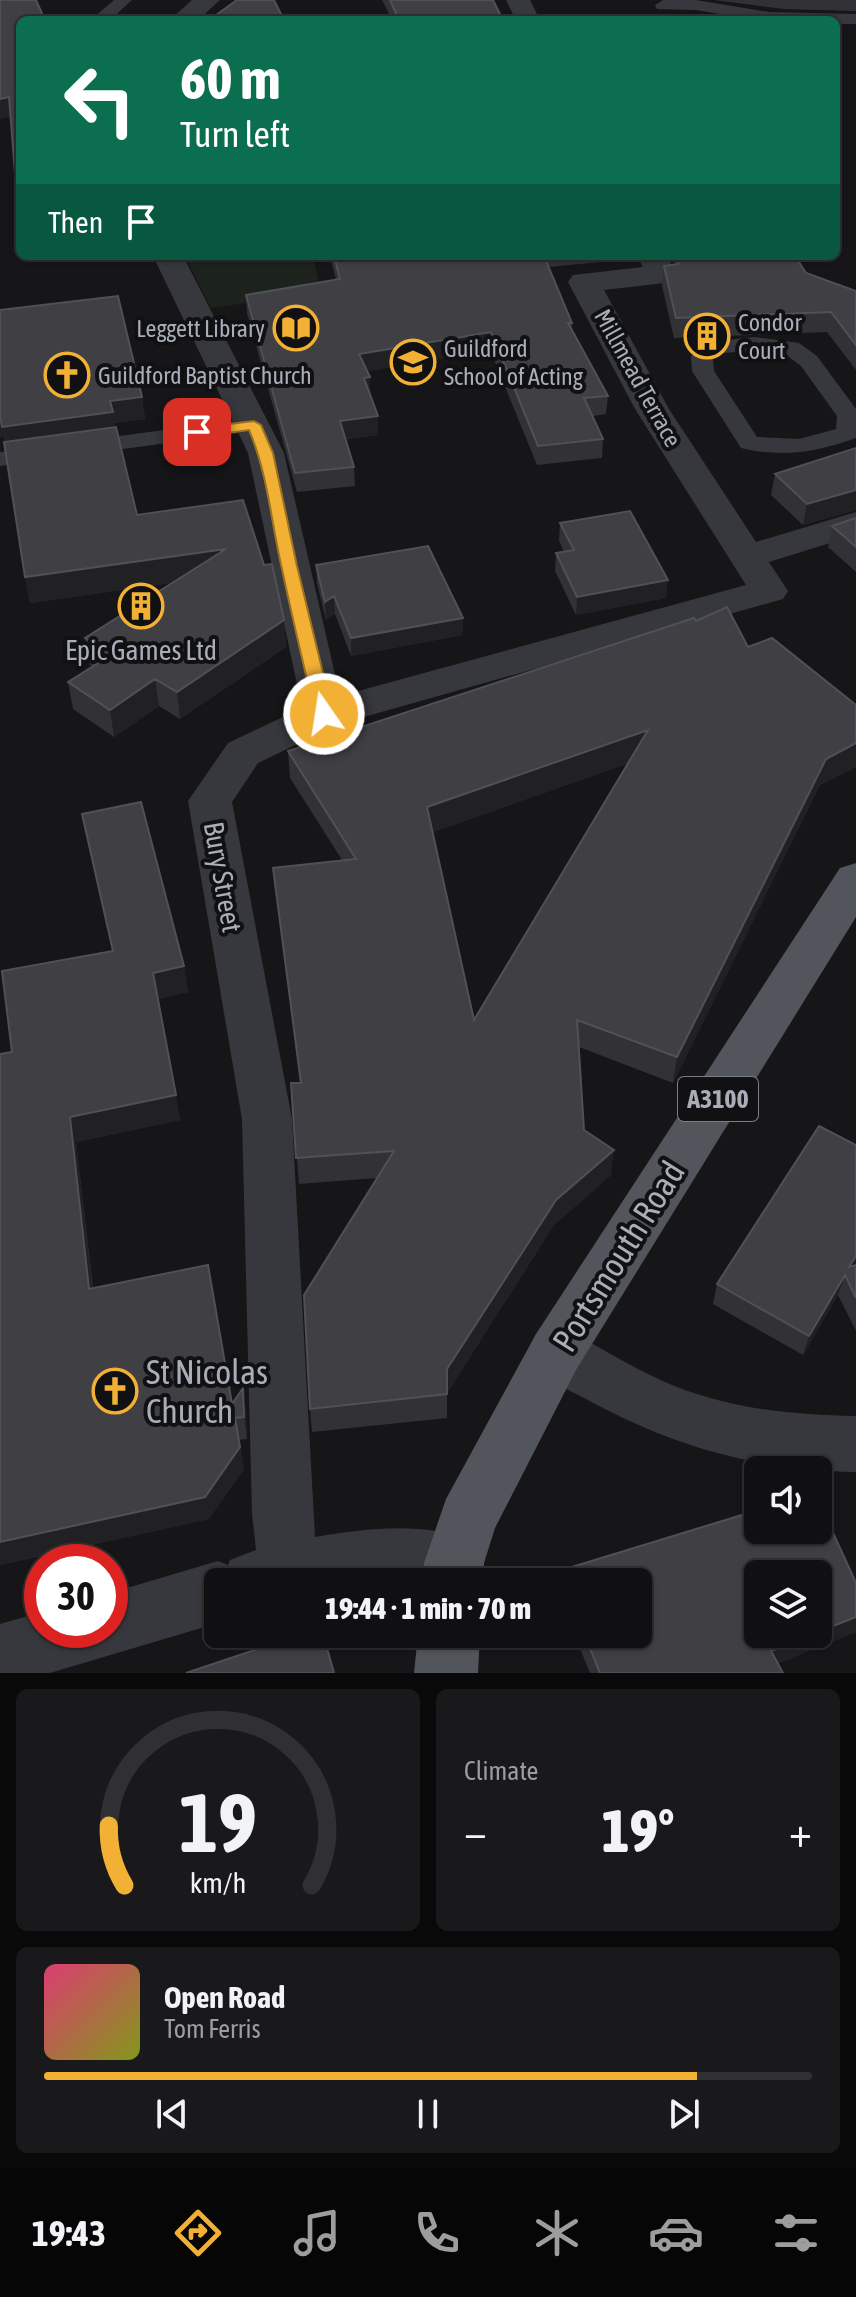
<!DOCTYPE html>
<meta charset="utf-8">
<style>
body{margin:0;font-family:"Asap Condensed",sans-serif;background:#19191b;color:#f1f3f6;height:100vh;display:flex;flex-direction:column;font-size:30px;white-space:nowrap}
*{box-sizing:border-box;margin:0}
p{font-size:26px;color:#9c9d9f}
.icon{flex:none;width:44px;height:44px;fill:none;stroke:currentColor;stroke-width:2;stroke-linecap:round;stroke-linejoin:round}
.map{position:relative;height:1673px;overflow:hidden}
.drawer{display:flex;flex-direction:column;gap:16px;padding:16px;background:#09090a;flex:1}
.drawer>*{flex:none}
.banner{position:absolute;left:16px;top:16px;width:824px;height:244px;border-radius:12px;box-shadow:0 2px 6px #0004,0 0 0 2px #303032;background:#0b6e4f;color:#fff;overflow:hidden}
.buttons{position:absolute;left:744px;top:1456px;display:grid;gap:16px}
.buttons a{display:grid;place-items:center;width:88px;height:88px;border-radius:12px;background:#101012;box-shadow:0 2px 6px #0004,0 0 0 2px #303032;font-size:40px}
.speed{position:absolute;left:24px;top:1544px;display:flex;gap:16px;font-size:40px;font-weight:700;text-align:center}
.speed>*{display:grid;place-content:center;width:104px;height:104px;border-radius:50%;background:#101012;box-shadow:0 2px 6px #0004,0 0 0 2px #303032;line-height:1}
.speed .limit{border:12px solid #d22;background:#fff;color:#111}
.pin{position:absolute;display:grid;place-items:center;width:68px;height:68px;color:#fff;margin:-34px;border-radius:16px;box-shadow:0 4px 12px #0006}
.me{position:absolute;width:88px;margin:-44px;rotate:347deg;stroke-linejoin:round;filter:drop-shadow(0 0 6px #0008)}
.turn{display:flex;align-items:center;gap:28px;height:168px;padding:0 32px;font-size:36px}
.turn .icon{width:104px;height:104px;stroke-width:2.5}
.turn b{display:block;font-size:56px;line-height:68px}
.then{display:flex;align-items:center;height:76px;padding:0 32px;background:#0003;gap:16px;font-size:30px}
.big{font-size:60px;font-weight:800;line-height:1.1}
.drawer .card{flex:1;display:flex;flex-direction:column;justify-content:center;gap:12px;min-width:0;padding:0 28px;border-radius:12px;background:#19191b}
.drawer .dial{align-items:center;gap:0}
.dial svg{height:208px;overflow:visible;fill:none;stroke:#303032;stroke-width:7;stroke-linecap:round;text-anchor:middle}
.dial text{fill:#f1f3f6;stroke:none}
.song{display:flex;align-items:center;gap:24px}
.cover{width:96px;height:96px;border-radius:12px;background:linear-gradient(135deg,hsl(340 70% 55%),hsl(70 70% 35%))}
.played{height:8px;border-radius:4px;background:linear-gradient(90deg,#f2b134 85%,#303032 85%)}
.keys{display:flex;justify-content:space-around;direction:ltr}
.heat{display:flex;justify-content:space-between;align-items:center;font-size:44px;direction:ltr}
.drawer .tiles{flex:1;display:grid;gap:16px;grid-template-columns:1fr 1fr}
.card:last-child{grid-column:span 2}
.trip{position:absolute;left:204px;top:1568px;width:448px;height:80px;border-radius:12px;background:#101012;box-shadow:0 2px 6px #0004,0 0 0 2px #303032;font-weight:800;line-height:80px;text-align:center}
.tabs{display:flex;height:128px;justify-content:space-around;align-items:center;background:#060607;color:#9c9d9f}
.tabs .icon{width:56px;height:56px}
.tabs .on{color:#f2b134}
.tabs b{font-size:36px;color:#f1f3f6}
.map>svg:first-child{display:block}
</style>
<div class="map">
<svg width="856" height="1673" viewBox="0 0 856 1673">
<rect width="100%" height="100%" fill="#161618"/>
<path fill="#1c231d" d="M 185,256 L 313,256 L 321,292 L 211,308 Z"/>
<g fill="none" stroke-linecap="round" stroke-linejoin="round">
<path fill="#37383d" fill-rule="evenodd" d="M 114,0 L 132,0 L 110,20 L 91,20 Z
M 663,0 L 696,0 L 769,12 L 856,14 L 856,24 L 836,24 L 836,20 L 756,20 L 696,10 L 657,9 L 655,5 Z
M 754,337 L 799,343 L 817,356 L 856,409 L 856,438 C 818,452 781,458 741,448 L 692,371 L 691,356 L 708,342 ZM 754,351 L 785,354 L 801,366 L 837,416 L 836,429 L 799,439 L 757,437 L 714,371 L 713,359 L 722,353 Z
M 254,418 L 262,420 L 266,425 L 262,430 L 0,466 L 0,452 Z"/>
<path fill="#37383d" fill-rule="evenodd" d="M 192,0 L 220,0 L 198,20 L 170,20 Z
M 506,0 L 530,0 L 540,20 L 516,20 Z
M 153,256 L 183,256 L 284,453 L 340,696 L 746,585 L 635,409 L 568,282 L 573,275 L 643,267 L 637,256 L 667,256 L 677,275 L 673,282 L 604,290 L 669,409 L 756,542 L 856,512 L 856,535 L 769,562 L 788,591 L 783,599 L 339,724 L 258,763 L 232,802 L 292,1119 L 315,1537 C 366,1528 427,1521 476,1542 L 484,1563 L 477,1582 L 218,1582 L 218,1623 L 50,1673 L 0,1673 L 0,1624 L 42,1612 L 42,1630 L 110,1630 L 110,1593 L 218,1561 L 228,1565 L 230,1560 L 256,1550 L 252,1513 L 242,1119 L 188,801 L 228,743 L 302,708 L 248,453 Z
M 556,1326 C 588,1339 617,1359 648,1374 C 714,1407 783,1415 856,1416 L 856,1472 C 758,1470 676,1448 588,1400 C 562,1386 540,1379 528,1352 L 536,1334 Z"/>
<path fill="#53555c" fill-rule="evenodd" d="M 856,863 L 856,917 L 576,1370 L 495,1528 L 484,1563 L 484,1582 L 422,1582 L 424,1563 L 446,1499 L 536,1334 L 840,868 Z
M 418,1634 L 480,1634 L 478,1673 L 414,1673 Z"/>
</g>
<path fill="#323236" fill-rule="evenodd" d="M 382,0 L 493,0 L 503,20 L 392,20 Z
M 714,0 L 856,0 L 856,11 L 784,9 Z
M 330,256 L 426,256 L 427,259 L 455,256 L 612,256 L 612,261 L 548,267 L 572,323 L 572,329 L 608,396 L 606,414 L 593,416 L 603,439 L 602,458 L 537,465 L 490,350 L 367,371 L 370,377 L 370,395 L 378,416 L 378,435 L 346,439 L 354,467 L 355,486 L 297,492 L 247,313 L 246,295 L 336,280 Z
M 670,256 L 795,256 L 806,273 L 856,291 L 856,370 L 827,332 L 674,338 L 662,286 L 664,266 L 675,264 Z
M 142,397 L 145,419 L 114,423 L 137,515 L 264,565 L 284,620 L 286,647 L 180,719 L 159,706 L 114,737 L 73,709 L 68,682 L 92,666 L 90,665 L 85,638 L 171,583 L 30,603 L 25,577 L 4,437 Z
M 856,448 L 856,510 L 803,525 L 771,495 L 775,474 Z
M 856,518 L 856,572 L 828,547 L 832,526 Z
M 560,523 L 666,598 L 576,615 L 555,571 L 556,553 L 564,552 L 559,540 Z
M 316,565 L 463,618 L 462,635 L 351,656 L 335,614 L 326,620 L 317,583 Z
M 696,621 L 748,647 L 856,705 L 856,767 L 820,785 L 673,1083 L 579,1047 L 584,1130 L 611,1175 L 554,1225 L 447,1393 L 447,1418 L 312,1432 L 310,1409 L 377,1178 L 299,1184 L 291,1083 L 300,1083 L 273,868 L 342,860 L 290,778 L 288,751 ZM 629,763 L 474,1020 L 433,832 Z
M 82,814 L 184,966 L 188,992 L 158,999 L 180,1120 L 76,1142 L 93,1288 L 232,1404 L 246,1411 L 247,1439 L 239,1440 L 244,1469 L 209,1519 L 0,1565 L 12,1052 L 113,952 Z
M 856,1145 L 856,1331 L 838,1295 L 803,1355 L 713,1304 L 717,1284 Z
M 559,1571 L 856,1583 L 856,1632 L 778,1663 L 783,1673 L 590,1673 L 574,1634 L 638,1634 L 638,1582 L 557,1582 Z"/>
<path fill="#212124" d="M 9,97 L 12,117 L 0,119 L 0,99 Z
M 491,332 L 490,350 L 360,373 L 359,354 Z
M 370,377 L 370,396 L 364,378 Z
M 142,397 L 145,419 L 114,423 L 116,433 L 6,448 L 4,437 L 0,438 L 0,416 Z
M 378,416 L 378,435 L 341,439 L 340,421 Z
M 856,490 L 856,510 L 803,525 L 807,504 Z
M 226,549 L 229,575 L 30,603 L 25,577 Z
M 668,580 L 666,598 L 576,615 L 577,597 Z
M 334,596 L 335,614 L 326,620 L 325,602 Z
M 463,618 L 462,635 L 351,656 L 351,638 Z
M 284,620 L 286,647 L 180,719 L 177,692 Z
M 155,679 L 159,706 L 114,737 L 110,710 Z
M 648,730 L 645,757 L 427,834 L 427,807 Z
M 856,743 L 856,767 L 820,785 L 673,1083 L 677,1057 L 826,759 Z
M 184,966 L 188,992 L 157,999 L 153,973 Z
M 176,1095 L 180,1120 L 76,1142 L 95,1313 L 89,1289 L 70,1117 Z
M 614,1150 L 611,1175 L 554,1225 L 447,1393 L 447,1369 L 556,1200 Z
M 856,1256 L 856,1264 L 847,1280 L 849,1267 Z
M 845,1275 L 838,1295 L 803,1355 L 809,1336 Z
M 243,1388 L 246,1411 L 247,1439 L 244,1417 Z
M 240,1447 L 244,1469 L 209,1519 L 0,1565 L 0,1542 Z
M 856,1617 L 856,1632 L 765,1669 L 771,1651 L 813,1634 L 818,1634 L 818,1632 Z"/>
<path fill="#3f3f44" stroke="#4f5156" stroke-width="2" fill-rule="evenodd" d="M 0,0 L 36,0 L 45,20 L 20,20 L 20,211 L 18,212 L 9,97 L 0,99 Z
M 237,0 L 274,0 L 284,20 L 209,20 Z
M 390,0 L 493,0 L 503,20 L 399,20 Z
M 334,256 L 426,256 L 427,259 L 455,256 L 544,256 L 572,323 L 568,323 L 608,396 L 584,398 L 603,439 L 538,446 L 491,332 L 359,354 L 370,377 L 364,378 L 378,416 L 340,421 L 354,467 L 295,473 L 246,295 L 340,279 Z
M 681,256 L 795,256 L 806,273 L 856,291 L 856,345 L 831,312 L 676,318 L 664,266 L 678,264 Z
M 118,296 L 142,397 L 110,401 L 113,412 L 2,427 L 0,416 L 0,310 Z
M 116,427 L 137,515 L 243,500 L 264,565 L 272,564 L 284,620 L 177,692 L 155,679 L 110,710 L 68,682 L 111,655 L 85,638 L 226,549 L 25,577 L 4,442 Z
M 856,448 L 856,490 L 807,504 L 775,474 Z
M 630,511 L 668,580 L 577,597 L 556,553 L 574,550 L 560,523 Z
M 856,518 L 856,547 L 832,526 Z
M 428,546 L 463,618 L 351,638 L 334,596 L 325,602 L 316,565 Z
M 727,607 L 748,647 L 772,638 L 856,705 L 856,743 L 826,759 L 677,1057 L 577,1020 L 584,1130 L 614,1150 L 556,1200 L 447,1369 L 447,1394 L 310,1409 L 304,1295 L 394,1151 L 296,1158 L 291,1083 L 301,1083 L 273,868 L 356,859 L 288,751 L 694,618 L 696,621 ZM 648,730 L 474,1020 L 427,807 Z
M 141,802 L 184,966 L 153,973 L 176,1095 L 70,1117 L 89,1289 L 208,1265 L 232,1404 L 243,1388 L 244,1417 L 235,1418 L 240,1447 L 205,1497 L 0,1542 L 0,1054 L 12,1052 L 2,971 L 113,951 L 82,814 Z
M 819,1126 L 856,1145 L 856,1256 L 849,1267 L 856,1265 L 856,1298 L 845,1275 L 809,1336 L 717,1284 Z
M 818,1500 L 856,1583 L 856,1617 L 818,1632 L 818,1574 L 758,1574 L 758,1634 L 813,1634 L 771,1651 L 783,1673 L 600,1673 L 584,1634 L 638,1634 L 638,1582 L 563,1582 L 559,1571 L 758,1510 L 758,1530 L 818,1530 Z
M 302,1634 L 323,1634 L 334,1673 L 186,1673 Z"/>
<path fill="#f2b134" stroke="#9d7322" stroke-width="2" d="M 254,421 L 261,425 L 273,453 L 297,566 L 333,714 L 324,720 L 315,714 C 304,666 292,617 282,569 C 271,522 268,474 249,430 L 197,437 L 190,432 L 197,428 Z"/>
<defs>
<g id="library-ring" transform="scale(2.3)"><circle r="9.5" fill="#111113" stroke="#f2b134" stroke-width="1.5"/><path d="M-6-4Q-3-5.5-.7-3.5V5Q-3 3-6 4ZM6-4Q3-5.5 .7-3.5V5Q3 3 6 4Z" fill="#f2b134"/></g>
<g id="building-ring" transform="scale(2.3)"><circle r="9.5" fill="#111113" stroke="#f2b134" stroke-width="1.5"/><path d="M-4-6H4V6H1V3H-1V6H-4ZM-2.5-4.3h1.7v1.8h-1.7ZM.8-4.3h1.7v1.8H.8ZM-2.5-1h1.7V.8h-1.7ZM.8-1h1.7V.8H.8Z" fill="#f2b134"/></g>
<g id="university-ring" transform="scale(2.3)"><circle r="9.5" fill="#111113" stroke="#f2b134" stroke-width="1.5"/><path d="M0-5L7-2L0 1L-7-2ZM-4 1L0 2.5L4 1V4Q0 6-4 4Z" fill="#f2b134"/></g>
<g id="church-ring" transform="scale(2.3)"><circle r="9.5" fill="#111113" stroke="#f2b134" stroke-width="1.5"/><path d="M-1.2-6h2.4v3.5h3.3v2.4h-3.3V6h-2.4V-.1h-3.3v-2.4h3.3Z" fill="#f2b134"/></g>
</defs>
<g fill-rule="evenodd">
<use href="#library-ring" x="296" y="328"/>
<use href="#building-ring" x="707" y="336"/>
<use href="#university-ring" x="413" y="362"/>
<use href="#church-ring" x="67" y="375"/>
<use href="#building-ring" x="141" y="606"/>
<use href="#church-ring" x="115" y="1391"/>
</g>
<g text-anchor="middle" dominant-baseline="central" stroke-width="8" stroke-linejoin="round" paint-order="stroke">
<g font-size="24" fill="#a8adb8" stroke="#111113" text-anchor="start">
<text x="738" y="322">Condor<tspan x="738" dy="28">Court</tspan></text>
<text x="265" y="328" text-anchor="end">Leggett Library</text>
<text x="444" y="348">Guildford<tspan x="444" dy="28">School of Acting</tspan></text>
<text x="98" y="375">Guildford Baptist Church</text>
</g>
<g font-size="24" fill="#a8adb8" stroke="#111113">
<text transform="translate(638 378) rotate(61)">Millmead Terrace</text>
</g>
<rect fill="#111113" stroke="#7b7e86" stroke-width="2" x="678" y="1077" width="80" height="44" rx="6"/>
<g font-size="26" font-weight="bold" fill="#a8adb8">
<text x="718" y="1099">A3100</text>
</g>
<g font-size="28" fill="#a8adb8" stroke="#111113">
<text x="141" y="650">Epic Games Ltd</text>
</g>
<g font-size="28" fill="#a8adb8" stroke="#111113">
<text transform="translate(223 877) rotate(80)">Bury Street</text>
</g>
<g font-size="34" fill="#a8adb8" stroke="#111113">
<text transform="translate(618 1256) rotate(-58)">Portsmouth Road</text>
</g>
<g font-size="34" fill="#a8adb8" stroke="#111113" text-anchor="start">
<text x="146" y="1371">St Nicolas<tspan x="146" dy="39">Church</tspan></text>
</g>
</g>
</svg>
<div class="buttons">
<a><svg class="icon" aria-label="sound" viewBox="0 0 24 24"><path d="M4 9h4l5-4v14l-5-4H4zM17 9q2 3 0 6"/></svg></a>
<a><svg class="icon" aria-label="layers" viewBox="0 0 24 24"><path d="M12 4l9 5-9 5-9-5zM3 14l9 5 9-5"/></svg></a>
</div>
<div class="speed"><div class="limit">30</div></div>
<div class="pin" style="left:197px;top:432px;background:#d93025"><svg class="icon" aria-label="arrive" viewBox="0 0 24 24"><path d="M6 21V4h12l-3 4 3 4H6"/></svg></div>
<svg class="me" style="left:324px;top:714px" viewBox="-20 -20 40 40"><circle r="17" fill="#f2b134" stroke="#fff" stroke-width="3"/><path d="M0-11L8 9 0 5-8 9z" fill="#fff"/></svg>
<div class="trip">19:44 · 1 min · 70 m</div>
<div class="banner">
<div class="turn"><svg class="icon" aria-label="left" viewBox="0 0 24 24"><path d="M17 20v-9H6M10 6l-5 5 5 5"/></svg><div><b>60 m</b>Turn left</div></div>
<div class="then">Then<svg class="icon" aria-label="arrive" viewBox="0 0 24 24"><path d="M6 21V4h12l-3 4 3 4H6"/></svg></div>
</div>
</div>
<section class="drawer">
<div class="tiles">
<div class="card dial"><svg viewBox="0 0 100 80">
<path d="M14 69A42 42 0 1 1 86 69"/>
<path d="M14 69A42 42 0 0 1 8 46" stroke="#f2b134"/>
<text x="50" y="56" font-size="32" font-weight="700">19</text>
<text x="50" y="72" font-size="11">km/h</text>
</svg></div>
<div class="card"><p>Climate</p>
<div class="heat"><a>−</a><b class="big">19°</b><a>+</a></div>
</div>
<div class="card">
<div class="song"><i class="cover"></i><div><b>Open Road</b><p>Tom Ferris</p></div></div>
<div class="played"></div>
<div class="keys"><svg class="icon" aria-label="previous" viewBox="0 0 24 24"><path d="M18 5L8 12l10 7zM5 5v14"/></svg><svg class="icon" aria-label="pause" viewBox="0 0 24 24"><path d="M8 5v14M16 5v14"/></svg><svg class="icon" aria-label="next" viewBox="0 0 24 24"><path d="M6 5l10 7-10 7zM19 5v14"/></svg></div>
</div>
</div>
</section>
<nav class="tabs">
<b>19:43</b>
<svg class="icon on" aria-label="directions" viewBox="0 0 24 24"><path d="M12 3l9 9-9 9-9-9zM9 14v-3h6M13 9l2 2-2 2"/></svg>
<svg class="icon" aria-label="music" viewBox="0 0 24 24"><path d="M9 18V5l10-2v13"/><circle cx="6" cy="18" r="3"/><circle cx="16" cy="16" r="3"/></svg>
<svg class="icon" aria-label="phone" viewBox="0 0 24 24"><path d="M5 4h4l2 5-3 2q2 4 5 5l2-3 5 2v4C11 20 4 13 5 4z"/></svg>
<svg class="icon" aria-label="climate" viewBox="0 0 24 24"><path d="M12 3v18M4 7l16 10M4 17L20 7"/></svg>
<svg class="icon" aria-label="car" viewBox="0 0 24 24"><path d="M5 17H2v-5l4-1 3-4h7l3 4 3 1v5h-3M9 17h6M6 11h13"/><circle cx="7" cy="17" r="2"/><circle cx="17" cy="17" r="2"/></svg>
<svg class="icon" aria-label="filters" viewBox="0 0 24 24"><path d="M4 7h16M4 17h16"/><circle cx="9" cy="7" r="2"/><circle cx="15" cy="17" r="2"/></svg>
</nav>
